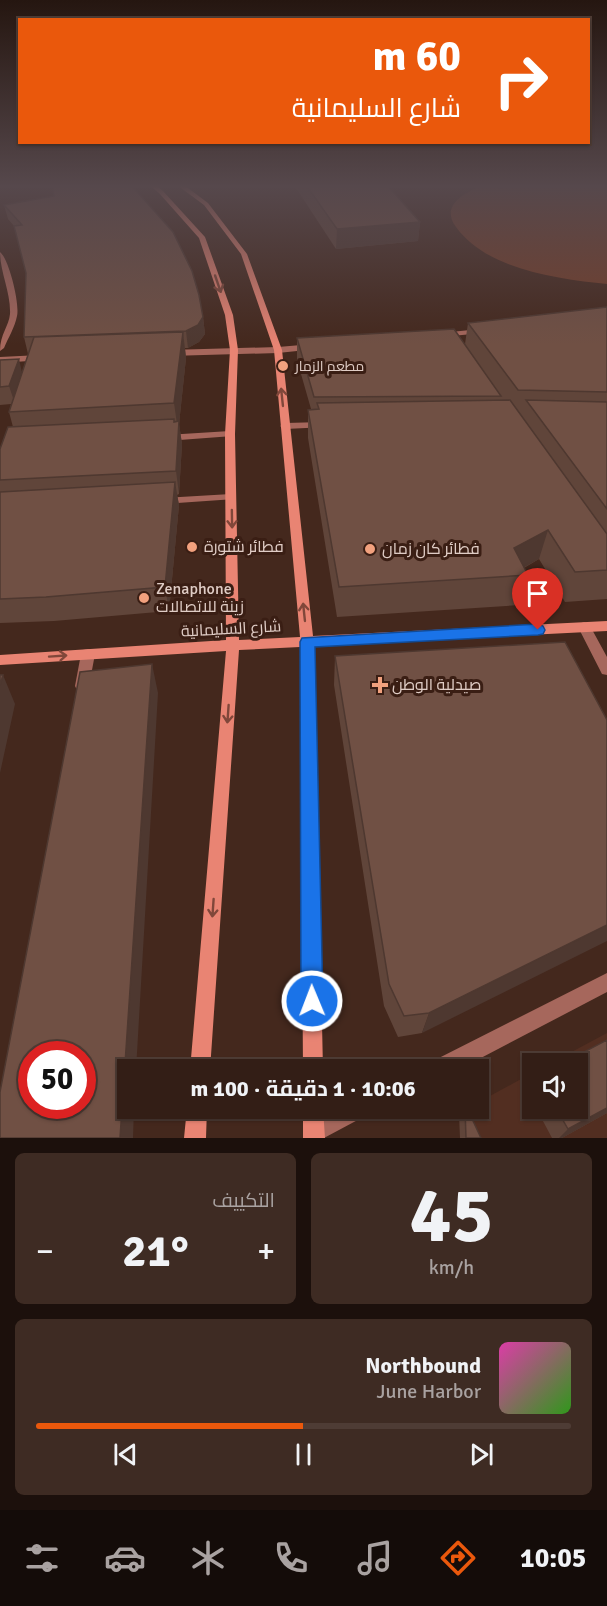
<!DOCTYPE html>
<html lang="ar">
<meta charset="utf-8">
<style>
body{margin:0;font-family:Signika,Cairo,sans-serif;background:#3e2b23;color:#f1f3f6;direction:rtl;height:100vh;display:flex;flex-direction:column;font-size:22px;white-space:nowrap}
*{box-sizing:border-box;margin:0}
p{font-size:20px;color:#a9a2a1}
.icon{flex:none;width:33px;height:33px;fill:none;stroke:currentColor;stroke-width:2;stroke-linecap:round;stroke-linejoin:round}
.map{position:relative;height:1138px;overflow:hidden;direction:ltr}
.panel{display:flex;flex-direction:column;gap:15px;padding:15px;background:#1c100c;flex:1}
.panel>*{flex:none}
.top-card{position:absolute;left:18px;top:18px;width:572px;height:126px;border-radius:0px;box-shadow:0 2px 4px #0004,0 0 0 2px #4e3c35;direction:rtl;background:#ea580c;color:#fff;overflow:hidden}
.buttons{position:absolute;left:522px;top:1053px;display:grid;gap:12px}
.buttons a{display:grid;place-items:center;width:66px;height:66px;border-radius:0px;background:#331e16;box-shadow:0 2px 4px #0004,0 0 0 2px #4e3c35;font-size:30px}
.speed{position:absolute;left:18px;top:1041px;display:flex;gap:12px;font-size:30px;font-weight:700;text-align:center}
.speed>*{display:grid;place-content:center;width:78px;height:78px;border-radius:50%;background:#331e16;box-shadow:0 2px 4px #0004,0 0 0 2px #4e3c35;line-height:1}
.speed .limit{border:9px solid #d22;background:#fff;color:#111}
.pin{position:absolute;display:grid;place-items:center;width:51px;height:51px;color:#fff;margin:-62px -26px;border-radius:50% 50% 50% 0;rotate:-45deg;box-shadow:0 0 6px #0007}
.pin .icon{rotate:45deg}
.me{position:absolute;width:66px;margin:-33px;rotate:359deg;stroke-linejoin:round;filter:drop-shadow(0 0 4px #0008)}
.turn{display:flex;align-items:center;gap:21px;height:126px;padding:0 30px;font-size:27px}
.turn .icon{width:78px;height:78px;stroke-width:2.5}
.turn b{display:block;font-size:42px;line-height:51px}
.big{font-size:45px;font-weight:700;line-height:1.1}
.panel .widget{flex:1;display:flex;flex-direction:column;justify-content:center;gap:9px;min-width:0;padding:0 21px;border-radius:9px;background:#3e2b23}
.panel .dial{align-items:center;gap:0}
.dial b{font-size:78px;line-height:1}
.song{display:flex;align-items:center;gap:18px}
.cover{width:72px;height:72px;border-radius:9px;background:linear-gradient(135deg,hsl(320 70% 55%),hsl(110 70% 35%))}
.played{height:6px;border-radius:3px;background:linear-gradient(90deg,#ea580c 50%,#4e3c35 50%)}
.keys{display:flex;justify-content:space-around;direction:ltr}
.heat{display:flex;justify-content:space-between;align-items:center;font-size:33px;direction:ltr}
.panel .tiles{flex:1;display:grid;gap:15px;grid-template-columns:1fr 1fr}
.widget:last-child{grid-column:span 2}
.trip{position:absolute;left:117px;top:1059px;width:372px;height:60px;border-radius:0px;background:#331e16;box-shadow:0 2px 4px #0004,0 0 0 2px #4e3c35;font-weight:700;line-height:60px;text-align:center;direction:rtl}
.tabs{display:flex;height:96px;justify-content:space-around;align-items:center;background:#140c09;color:#a9a2a1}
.tabs .icon{width:42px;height:42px}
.tabs .selected{color:#ea580c}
.tabs b{font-size:27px;color:#f1f3f6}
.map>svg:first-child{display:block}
</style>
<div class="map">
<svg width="607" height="1138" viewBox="0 0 607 1138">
<rect width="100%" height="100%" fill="#44281d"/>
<path fill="#522e21" d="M 607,1033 L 607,1138 L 465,1138 L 459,1112 L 466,1109 L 478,1108 L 479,1102 L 532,1073 L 532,1108 L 578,1108 L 578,1064 L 551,1063 Z"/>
<path fill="#753e29" d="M 482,185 L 502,189 L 500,185 L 607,185 L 607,284 C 559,279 487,270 456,227 C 440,205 464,194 482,185 Z"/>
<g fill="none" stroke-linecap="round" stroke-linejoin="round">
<path fill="#a6675c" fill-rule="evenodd" d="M 0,252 C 9,259 20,304 17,316 C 15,327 8,338 4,348 L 0,351 C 0,334 9,326 10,314 C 11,293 0,272 0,252 Z
M 480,329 L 483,329 L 483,333 L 441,337 L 437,335 L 441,333 Z
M 313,344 L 316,345 L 316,349 L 278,353 L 169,356 L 165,353 L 169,350 L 278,347 Z
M 40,355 L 44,358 L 43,360 L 0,363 L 0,357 Z
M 324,422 L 329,425 L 327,427 L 285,429 L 280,426 L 285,423 Z
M 230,431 L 233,432 L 233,436 L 166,441 L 161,438 L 166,435 Z
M 231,494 L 235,495 L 236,497 L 235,499 L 163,504 L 158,501 L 163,498 Z
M 584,622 L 589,624 L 607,657 L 607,675 L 602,674 L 578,627 L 579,624 Z
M 88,649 L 93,650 L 95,654 L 89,686 L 87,690 L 82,692 L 77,690 L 75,686 L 81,654 L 83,650 Z
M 607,973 L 607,992 L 458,1070 L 426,1070 L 429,1063 Z
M 338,1108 L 370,1108 L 367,1115 L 324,1138 L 306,1138 L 304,1132 L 307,1125 Z"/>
<path fill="#e98473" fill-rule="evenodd" d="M 149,185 L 156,185 L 163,191 L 205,237 L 233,315 L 238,350 L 235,434 L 239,640 L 300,637 L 274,350 L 241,254 L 204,205 L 177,185 L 184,185 L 208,203 L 247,254 L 282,350 L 313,636 L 607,621 L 607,631 L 314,646 L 323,1070 L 303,1070 L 300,647 L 239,650 L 210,1070 L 190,1070 L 226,651 L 0,665 L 0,655 L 226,640 L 225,434 L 230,350 L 225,315 L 199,238 L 159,193 Z
M 187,1108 L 207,1108 L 206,1138 L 184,1138 Z
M 303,1108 L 323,1108 L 325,1138 L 303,1138 Z"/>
</g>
<path fill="#60453a" d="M 294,185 L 387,185 L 420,222 L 418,241 L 336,249 Z
M 4,205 L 203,317 L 205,334 L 199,342 L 188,348 L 185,348 L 186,358 L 179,424 L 182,444 L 179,494 L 177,495 L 179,505 L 169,611 L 54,621 L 0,623 L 0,449 L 13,427 L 9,412 L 11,404 L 0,405 L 0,360 L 22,372 L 28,354 L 24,337 L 26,273 L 14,226 L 8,219 Z
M 607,307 L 607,599 L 565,602 L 539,559 L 524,568 L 528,575 L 520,605 L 337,617 L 308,438 L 308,410 L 311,409 L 297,360 L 297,338 L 465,344 L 468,323 Z
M 565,642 L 422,1033 L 398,1037 L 384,1006 L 334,685 L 335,656 Z
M 532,1082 L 532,1102 L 526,1090 Z
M 462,1108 L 467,1108 L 481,1138 L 460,1138 L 459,1114 Z
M 536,1108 L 578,1108 L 607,1113 L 562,1138 L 552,1138 Z"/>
<path fill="#4e3830" d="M 420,222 L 418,241 L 336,249 L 337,229 Z
M 203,317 L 205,334 L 199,342 L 188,348 L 186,331 Z
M 183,332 L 186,358 L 179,424 L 182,444 L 179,494 L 176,471 L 178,431 L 174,403 Z
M 19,359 L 23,377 L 15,404 L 9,386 Z
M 175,482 L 179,505 L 169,611 L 165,587 Z
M 548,530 L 539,559 L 508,576 L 514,548 Z
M 152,664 L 158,693 L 136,1070 L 128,1070 L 128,1108 L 134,1108 L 133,1138 L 120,1138 Z
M 3,675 L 15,704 L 0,773 L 0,685 Z
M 607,925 L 607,941 L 422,1033 L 429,1013 Z
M 607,1108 L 607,1113 L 562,1138 L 559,1138 L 568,1129 Z"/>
<path fill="#705044" stroke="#4e3830" stroke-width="1.5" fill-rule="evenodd" d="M 52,185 L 131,185 L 173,232 L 192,271 L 199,295 L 203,317 L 198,325 L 186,331 L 24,337 L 26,273 L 14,226 L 22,225 L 4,205 L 54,196 Z
M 306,185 L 387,185 L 420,222 L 337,229 Z
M 607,307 L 607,392 L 518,390 L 468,323 Z
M 454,329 L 501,396 L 314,397 L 297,338 Z
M 183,332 L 174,403 L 9,412 L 34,337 Z
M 19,359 L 9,386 L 0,387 L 0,360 Z
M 510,400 L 607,534 L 607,570 L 575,572 L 548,530 L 514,548 L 528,575 L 339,587 L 308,410 L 319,409 L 317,403 Z
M 526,400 L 607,402 L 607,509 Z
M 174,419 L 174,422 L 179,421 L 176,471 L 0,480 L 0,449 L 8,427 Z
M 175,482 L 165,587 L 46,597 L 0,599 L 0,492 Z
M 565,642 L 607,720 L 607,925 L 429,1013 L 404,1016 L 389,984 L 335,656 Z
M 152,664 L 120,1138 L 0,1138 L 0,1092 L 80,672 ZM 32,1054 L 82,1054 L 82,1106 L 32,1106 Z
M 0,675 L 3,675 L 0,685 Z
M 607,1040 L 607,1108 L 568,1129 L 556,1108 L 578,1108 L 578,1064 L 561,1064 Z
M 465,1108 L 467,1108 L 481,1138 L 466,1138 Z"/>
<defs><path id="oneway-shaft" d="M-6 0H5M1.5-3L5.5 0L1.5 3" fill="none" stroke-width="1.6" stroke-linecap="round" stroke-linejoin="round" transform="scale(1.5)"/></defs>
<g stroke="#80473a">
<use href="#oneway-shaft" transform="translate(218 284) rotate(71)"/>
<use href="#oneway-shaft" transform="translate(282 397) rotate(-96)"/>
<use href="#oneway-shaft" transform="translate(232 519) rotate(89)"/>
<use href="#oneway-shaft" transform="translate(304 612) rotate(-96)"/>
<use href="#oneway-shaft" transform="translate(58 656) rotate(-4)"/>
<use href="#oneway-shaft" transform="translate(228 714) rotate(94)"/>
<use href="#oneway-shaft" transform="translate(213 908) rotate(94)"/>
</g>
<linearGradient id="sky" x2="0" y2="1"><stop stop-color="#251610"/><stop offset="0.54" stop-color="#56484c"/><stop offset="1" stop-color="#56484c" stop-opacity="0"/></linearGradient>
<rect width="607" height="345" fill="url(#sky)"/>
<path fill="#1a73e8" stroke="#114b97" stroke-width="1.5" d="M 538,624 L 543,626 L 545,630 L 543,634 L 538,635 L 315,647 L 323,1001 L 319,1009 L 312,1012 L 304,1009 L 301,1001 L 300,642 L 302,638 Z"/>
<g fill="#f2a17e" stroke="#3a1e14" stroke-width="2">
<circle cx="283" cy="366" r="6"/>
<circle cx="192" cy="547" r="6"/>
<circle cx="370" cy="549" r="6"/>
<circle cx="144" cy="598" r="6"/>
<path d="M377 676h6v6h6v6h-6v6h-6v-6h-6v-6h6z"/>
</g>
<g text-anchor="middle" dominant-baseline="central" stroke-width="6" stroke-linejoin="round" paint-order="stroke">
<g font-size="14" fill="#e0cdc6" stroke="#3a1e14" text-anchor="start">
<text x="295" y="366">مطعم الزمار</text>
</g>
<g font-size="16" fill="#e0cdc6" stroke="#3a1e14" text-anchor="start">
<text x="204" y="547">فطائر شتورة</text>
<text x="382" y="549">فطائر كان زمان</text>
<text x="156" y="589">Zenaphone<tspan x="156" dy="18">زينة للاتصالات</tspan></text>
<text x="392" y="685">صيدلية الوطن</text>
</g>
<g font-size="16" fill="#e0cdc6" stroke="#3a1e14">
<text transform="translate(231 629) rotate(-3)">شارع السليمانية</text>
</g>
</g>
</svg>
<div class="buttons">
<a><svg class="icon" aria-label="sound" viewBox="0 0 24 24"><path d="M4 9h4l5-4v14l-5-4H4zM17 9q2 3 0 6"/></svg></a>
</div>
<div class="speed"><div class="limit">50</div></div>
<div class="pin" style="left:538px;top:630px;background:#d93025"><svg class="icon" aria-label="arrive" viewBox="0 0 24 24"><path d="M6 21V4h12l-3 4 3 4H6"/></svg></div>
<svg class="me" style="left:312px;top:1001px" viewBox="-20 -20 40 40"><circle r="17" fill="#1a73e8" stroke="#fff" stroke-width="3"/><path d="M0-11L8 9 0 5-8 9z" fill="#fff"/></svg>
<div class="trip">10:06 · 1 دقيقة · 100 m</div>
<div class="top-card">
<div class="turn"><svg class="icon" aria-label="right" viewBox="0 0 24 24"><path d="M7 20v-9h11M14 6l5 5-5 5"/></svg><div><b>60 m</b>شارع السليمانية</div></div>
</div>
</div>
<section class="panel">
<div class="tiles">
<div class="widget dial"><b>45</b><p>km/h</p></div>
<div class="widget"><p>التكييف</p>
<div class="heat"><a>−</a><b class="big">21°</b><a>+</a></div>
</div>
<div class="widget">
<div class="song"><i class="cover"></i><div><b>Northbound</b><p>June Harbor</p></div></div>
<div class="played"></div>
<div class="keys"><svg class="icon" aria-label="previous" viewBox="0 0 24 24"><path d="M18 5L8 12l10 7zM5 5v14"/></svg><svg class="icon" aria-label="pause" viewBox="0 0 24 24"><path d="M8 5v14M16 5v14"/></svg><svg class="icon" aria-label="next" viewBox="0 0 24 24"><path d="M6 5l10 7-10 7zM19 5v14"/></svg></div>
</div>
</div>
</section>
<nav class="tabs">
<b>10:05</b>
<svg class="icon selected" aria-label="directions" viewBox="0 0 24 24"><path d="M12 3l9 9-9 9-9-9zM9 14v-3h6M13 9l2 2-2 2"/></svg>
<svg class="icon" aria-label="music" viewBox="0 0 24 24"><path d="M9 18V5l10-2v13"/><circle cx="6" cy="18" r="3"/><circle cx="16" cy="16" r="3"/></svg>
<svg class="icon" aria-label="phone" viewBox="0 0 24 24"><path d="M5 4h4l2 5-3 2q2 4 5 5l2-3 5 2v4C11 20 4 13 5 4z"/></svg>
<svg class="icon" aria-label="climate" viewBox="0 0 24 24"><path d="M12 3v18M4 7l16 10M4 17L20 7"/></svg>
<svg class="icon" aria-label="car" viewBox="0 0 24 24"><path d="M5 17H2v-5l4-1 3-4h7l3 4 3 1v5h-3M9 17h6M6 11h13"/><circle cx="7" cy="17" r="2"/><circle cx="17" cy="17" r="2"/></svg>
<svg class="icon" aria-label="filters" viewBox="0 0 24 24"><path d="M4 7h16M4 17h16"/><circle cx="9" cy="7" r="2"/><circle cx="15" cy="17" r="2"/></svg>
</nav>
